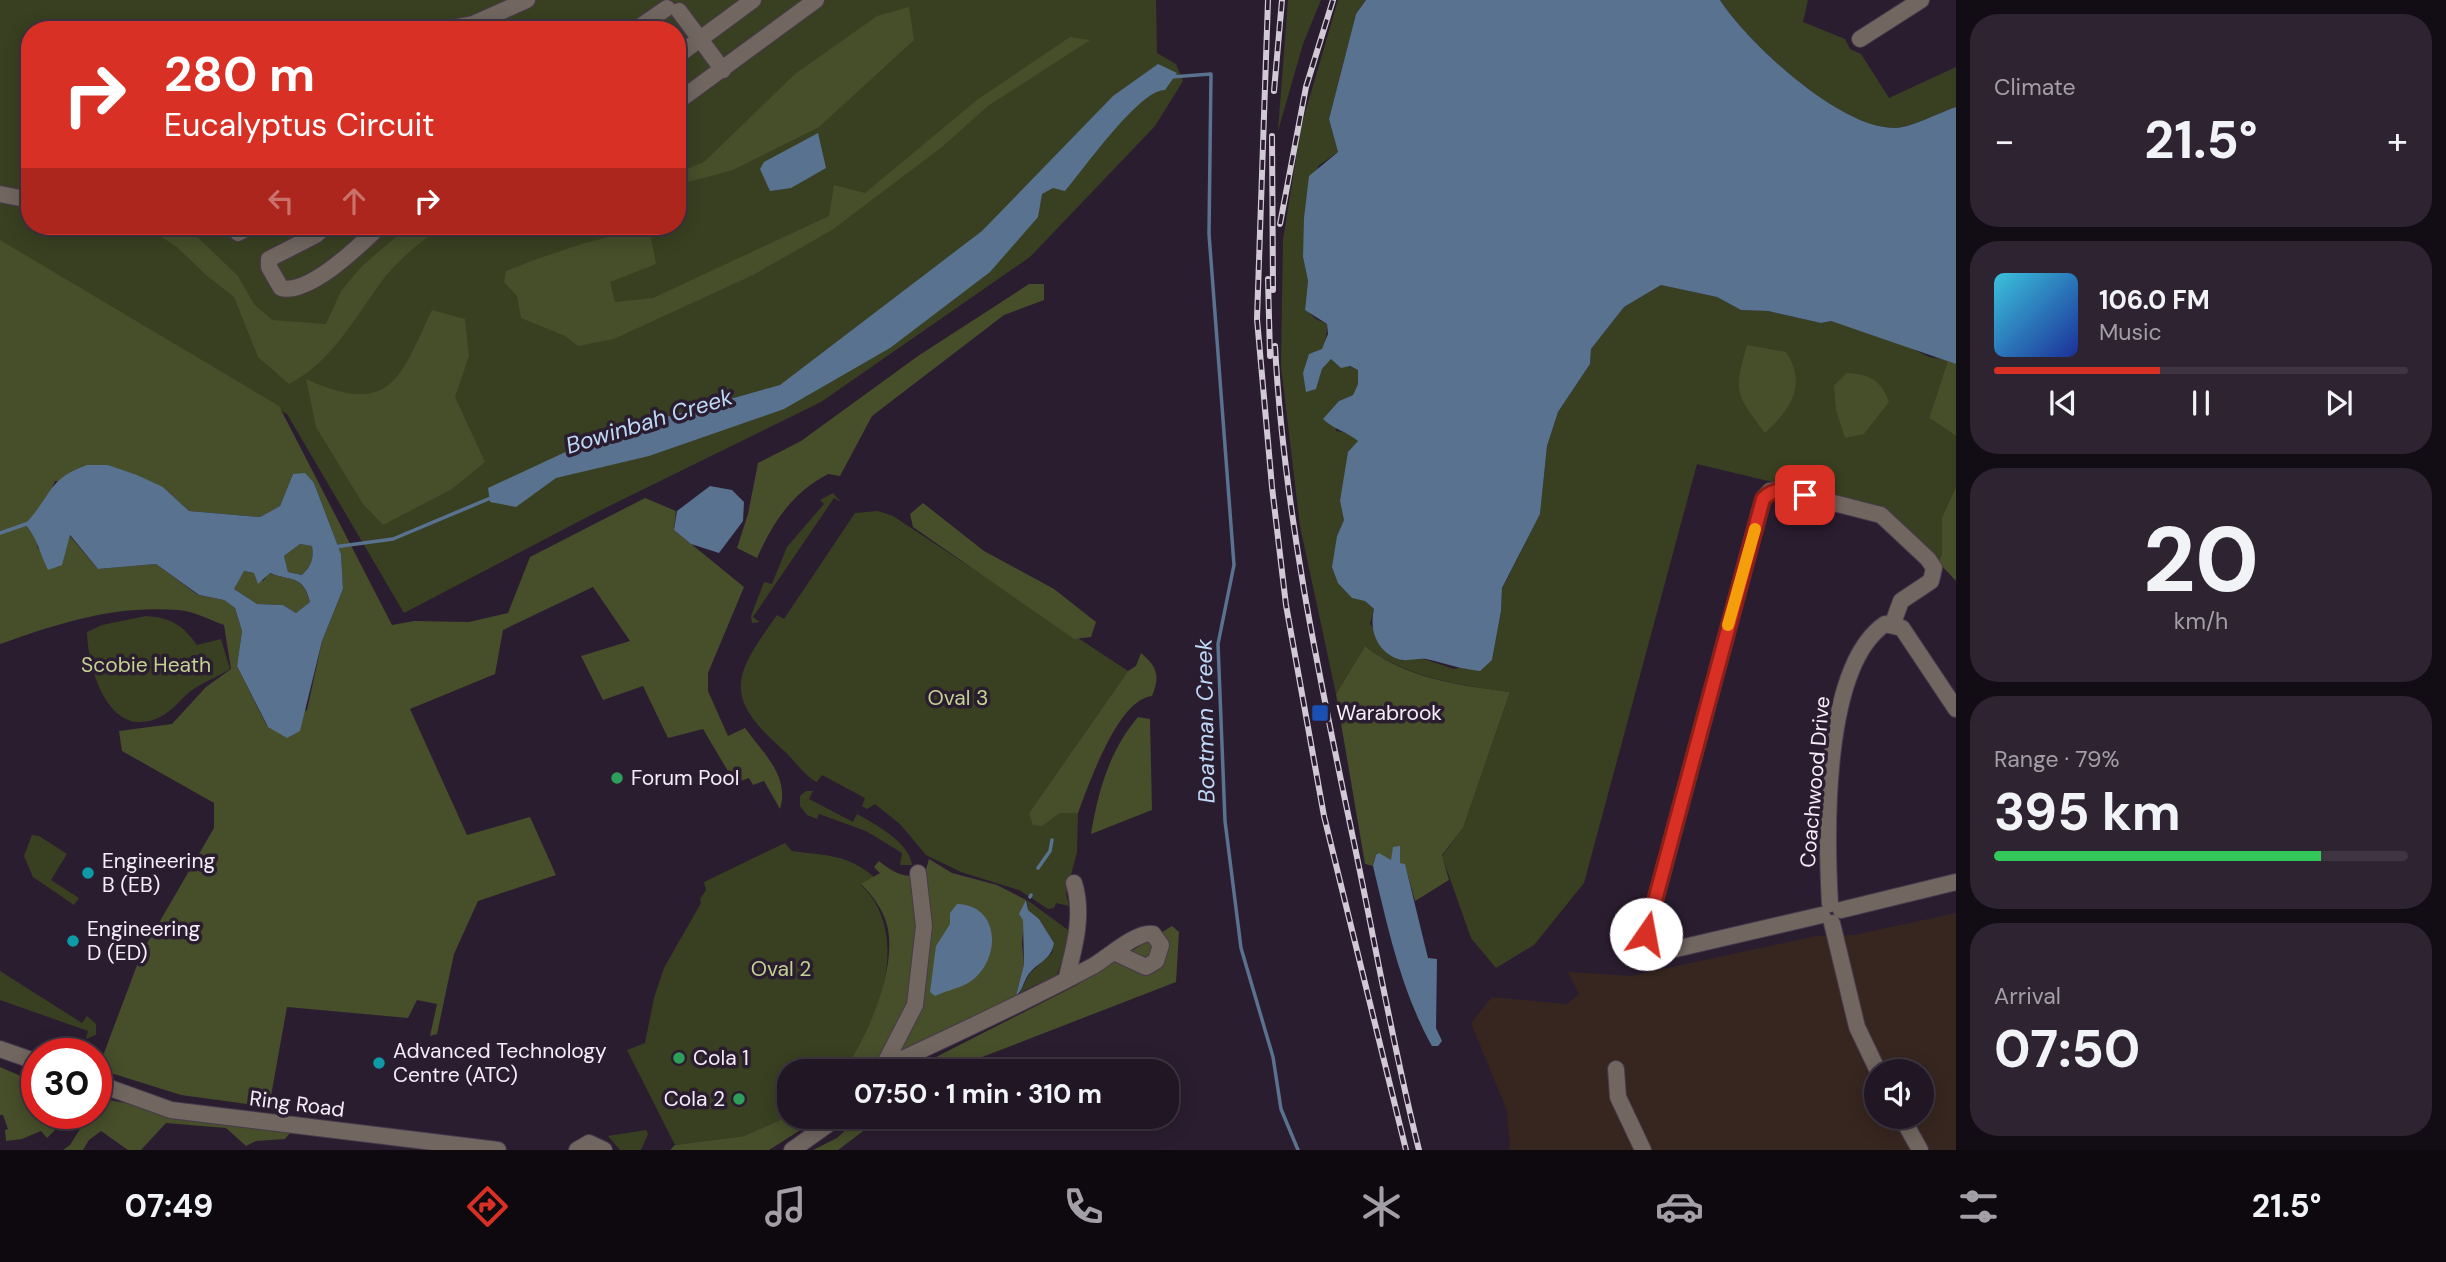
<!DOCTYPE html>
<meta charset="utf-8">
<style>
body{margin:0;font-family:"DM Sans",sans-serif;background:#2d2331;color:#f1f3f6;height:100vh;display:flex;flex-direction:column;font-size:26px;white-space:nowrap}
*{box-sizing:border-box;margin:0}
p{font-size:23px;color:#a29fa6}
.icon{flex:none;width:38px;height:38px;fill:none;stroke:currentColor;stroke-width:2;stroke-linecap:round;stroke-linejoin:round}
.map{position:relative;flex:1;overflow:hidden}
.sheet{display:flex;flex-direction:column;gap:14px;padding:14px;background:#120c14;width:490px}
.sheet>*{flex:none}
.hud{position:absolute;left:21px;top:21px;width:665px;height:214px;border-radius:28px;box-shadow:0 4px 18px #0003,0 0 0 2px #3d3541;background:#d93025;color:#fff;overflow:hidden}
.controls{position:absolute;left:1864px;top:1059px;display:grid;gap:14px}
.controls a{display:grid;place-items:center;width:70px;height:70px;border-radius:50%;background:#201624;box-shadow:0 4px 18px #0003,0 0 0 2px #3d3541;font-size:35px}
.speed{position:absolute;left:21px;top:1038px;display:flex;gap:14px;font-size:35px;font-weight:700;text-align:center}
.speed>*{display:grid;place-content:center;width:91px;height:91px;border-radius:50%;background:#201624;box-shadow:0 4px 18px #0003,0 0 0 2px #3d3541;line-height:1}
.speed .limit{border:10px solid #d22;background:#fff;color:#111}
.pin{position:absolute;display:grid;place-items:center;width:60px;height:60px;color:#fff;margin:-30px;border-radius:14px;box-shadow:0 4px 10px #0006}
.me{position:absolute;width:77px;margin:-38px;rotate:12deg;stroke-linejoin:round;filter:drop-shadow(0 0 5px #0008)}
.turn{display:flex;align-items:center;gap:24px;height:147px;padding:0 28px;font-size:32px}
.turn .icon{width:91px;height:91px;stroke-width:2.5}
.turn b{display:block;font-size:49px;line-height:60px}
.lanes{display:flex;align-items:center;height:66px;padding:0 28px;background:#0003;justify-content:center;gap:35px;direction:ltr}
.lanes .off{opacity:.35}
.big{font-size:52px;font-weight:700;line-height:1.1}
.sheet .widget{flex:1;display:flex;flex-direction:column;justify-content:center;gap:10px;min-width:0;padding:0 24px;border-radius:28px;background:#2d2331}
.sheet .dial{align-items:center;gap:0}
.dial b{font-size:91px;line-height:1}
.song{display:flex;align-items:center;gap:21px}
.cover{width:84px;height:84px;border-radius:10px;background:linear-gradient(135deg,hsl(190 70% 55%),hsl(230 70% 35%))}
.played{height:7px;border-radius:4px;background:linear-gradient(90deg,#d93025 40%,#3d3541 40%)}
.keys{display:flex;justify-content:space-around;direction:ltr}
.heat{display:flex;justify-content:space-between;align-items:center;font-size:38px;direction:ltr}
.charge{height:10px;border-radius:5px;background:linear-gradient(90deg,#34c759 79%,#3d3541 0)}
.trip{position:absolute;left:777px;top:1059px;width:402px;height:70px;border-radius:28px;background:#201624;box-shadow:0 4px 18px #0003,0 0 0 2px #3d3541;font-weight:700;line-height:70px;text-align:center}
.tab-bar{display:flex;height:112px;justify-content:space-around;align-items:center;background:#0d090e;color:#a29fa6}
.tab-bar .icon{width:49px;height:49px}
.tab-bar .selected{color:#d93025}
.tab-bar b{font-size:32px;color:#f1f3f6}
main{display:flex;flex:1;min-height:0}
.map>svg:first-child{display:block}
</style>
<main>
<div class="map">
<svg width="1956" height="1150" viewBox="0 0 1956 1150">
<rect width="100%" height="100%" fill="#2b1d30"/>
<path fill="#37261f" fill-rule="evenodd" d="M 1956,913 L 1956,1150 L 1510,1150 L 1507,1111 L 1471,1023 L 1492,997 L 1567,1004 L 1579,994 L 1568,972 L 1631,976 L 1816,936 L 1854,935 ZM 1876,1071 L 1922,1071 L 1922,1116 L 1876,1116 Z"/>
<path fill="#394021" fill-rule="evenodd" d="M 0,0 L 1156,0 L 1157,53 L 1176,64 L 1183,81 L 1155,126 L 1030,257 L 821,402 L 591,515 L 404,613 L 287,414 L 90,305 L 0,246 ZM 30,30 L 677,30 L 677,226 L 30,226 Z
M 1288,0 L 1321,0 L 1303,44 L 1278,131 Z
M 1338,0 L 1366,0 L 1356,14 L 1329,119 L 1338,152 L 1318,166 L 1303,257 L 1308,281 L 1305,309 L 1316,319 L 1327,324 C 1328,338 1318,371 1316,389 L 1322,369 L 1331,359 L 1358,370 L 1358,384 L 1353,395 L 1339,401 L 1336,431 L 1348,433 L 1358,441 L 1340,501 L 1344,520 L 1337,536 L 1365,601 L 1374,609 L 1370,624 L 1398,659 L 1424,659 L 1454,669 L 1492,660 L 1501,611 L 1502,589 L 1540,514 L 1547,446 L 1558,412 L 1590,364 L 1591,349 L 1624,307 L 1661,285 L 1717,297 L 1741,310 L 1768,311 L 1821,323 L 1831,321 L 1901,343 L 1929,357 L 1948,360 L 1929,418 L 1956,436 L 1956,487 L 1942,517 L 1942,554 L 1938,562 L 1885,509 L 1697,464 L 1584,883 L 1534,945 L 1496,968 L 1471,938 L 1442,856 L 1463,828 L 1510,692 C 1458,685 1408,678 1365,646 L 1336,694 L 1300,526 L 1281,366 L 1283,240 L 1301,127 Z
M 1720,0 L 1808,0 L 1803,22 L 1845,39 L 1850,49 L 1861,54 L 1889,98 L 1956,67 L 1956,107 C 1941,112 1910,128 1895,128 C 1840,129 1748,43 1720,0 Z
M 833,493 L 841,502 L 834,498 L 753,617 L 760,622 L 752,623 L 751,616 L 764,582 L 772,584 L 787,547 L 824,504 L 820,500 Z
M 878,511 L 893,516 L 1128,671 L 1029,813 L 1078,813 L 1077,852 L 1066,894 L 1069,906 L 1056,903 L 1054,908 L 1048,909 L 1019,890 L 961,872 L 926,855 L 900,824 L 875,804 L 867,809 L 862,806 L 865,798 L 822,775 L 817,782 C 804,776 794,759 782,749 C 721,695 735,674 777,615 L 784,619 L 855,513 Z
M 146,616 C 171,618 182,624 197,645 L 221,639 L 230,669 C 218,677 203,682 192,690 C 180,699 174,710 160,717 C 109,742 88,669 87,632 L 102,625 Z
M 813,791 L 809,799 L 853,822 L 857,814 C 875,824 910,843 912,865 L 900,865 L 902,853 L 866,831 L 819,814 L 817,819 L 807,815 L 800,806 L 800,796 L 806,791 Z
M 32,835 L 39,836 L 67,854 L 51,880 L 79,898 L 74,905 L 33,877 L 24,856 Z
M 785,843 L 792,851 C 825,856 846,853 874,877 L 861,885 C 912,933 880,1023 843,1071 L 789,1071 L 790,1117 L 744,1136 L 675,1145 L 627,1050 L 645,1043 L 654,998 L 664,968 L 701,903 L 700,899 L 706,890 L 704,882 Z
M 1027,900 L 1068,930 L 1069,941 L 1057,975 L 1019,993 L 1030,973 L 1052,953 L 1054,943 L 1039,919 L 1028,910 Z
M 0,971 L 82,1023 L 87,1016 L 96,1024 L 96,1035 L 86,1039 L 88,1031 L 0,1000 Z
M 646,1130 L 648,1134 L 641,1150 L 620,1150 L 608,1136 Z"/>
<path fill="#464e2a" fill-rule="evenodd" d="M 909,7 L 914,40 L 819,127 L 733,170 L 677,185 L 677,173 L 704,162 L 795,74 L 877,16 Z
M 1070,37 L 1090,40 L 988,106 L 942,147 L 832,230 L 753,275 L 614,339 L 578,346 L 565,336 L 521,318 L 517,296 L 504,282 L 506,271 C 554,252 599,237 649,228 L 656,264 L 610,282 L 615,302 L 653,298 L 829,216 L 834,185 L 865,193 L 977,100 Z
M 144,226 L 186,226 L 238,276 L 254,304 L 272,320 L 326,324 L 341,291 L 362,266 L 409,226 L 443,226 C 419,243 396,261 379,285 C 353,321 330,363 289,384 L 258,357 L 234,297 L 206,275 L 177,247 Z
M 0,240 L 279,406 L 392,625 L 414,621 L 469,622 L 508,613 L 530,557 L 645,498 L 676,511 L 674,530 L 744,587 L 708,673 L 708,691 L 728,736 L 745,728 C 763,753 790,776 780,809 L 764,781 L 753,785 L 749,778 L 735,783 L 703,729 L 668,738 L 643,686 L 603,700 L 581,656 L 630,641 L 593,587 L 503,630 L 495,674 L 410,709 L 467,835 L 530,817 L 556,875 L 478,901 L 454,954 L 437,1034 L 430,1036 L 437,1004 L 417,1000 L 408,1018 L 287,1007 L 269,1107 L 181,1095 L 98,1069 L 142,952 L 214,828 L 214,803 L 122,751 L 119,731 L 172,724 L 206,687 L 231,669 L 224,625 C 210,620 193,611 178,610 C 114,605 59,623 0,644 ZM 293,474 L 314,483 L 341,554 L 343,589 L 322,641 L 307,710 L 267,726 L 237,666 L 242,631 L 235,608 L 224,600 L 198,595 L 156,564 L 98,569 L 69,535 L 38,549 L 35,534 L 25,524 L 45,504 L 55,481 L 163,487 L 189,511 L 260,517 L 280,506 Z
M 1029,284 L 1044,284 L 1044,300 L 1004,315 L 872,416 L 840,476 L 828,474 C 792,493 773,522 757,558 L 737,548 L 748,514 L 758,463 L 801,441 L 918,356 Z
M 432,310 L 465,319 L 469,356 L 455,397 L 485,462 L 452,489 L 383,525 L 363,504 L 316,427 L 306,379 C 391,418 400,378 432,310 Z
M 1747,345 L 1786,352 C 1808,385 1790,410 1765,433 C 1736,394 1733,393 1747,345 Z
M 1948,360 L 1956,364 L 1956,436 L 1929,418 Z
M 1846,373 C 1868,374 1881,379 1889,402 L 1864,434 L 1845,438 L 1836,410 L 1834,386 Z
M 1956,487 L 1956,581 L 1938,562 L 1942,554 L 1942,517 Z
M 923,503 L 984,551 L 1054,589 L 1096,622 L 1091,637 L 1074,639 L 913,527 L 910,514 Z
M 300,544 L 312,546 C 314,559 311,565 302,575 L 288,572 L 284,556 Z
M 243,571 L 254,573 L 263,581 L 269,573 C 293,582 302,574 310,602 L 296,613 L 283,605 L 257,604 L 234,589 Z
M 1365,646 C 1408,679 1458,685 1510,692 L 1463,828 L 1442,855 L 1449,880 L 1415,901 L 1405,865 L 1376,855 L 1373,866 L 1365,864 L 1336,694 Z
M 1141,653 C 1158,667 1160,677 1152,696 C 1118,699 1089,784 1078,813 L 1060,813 L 1042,826 L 1033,825 L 1029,813 L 1128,671 L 1136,666 Z
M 1138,717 L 1150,719 L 1152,810 L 1091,834 C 1098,792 1109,751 1138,717 Z
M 929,859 L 952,873 L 997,885 L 1026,900 L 1022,944 L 1024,964 L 1016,996 L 871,1071 L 843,1071 C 868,1038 898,966 887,925 C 883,909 872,895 861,884 L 880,873 L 874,867 L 879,861 C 894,873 906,880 925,873 Z
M 1172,926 L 1179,932 L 1176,982 L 977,1059 L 932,1071 L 916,1071 L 938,1056 L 1075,986 Z
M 0,1067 L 37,1083 L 37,1113 L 61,1113 L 55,1130 L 47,1138 L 41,1131 L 22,1139 L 6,1141 L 5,1130 L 8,1129 L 3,1115 L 0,1115 Z
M 98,1098 L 290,1133 L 285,1139 L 256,1141 L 246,1146 L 226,1128 L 166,1123 L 141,1150 L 128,1150 L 101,1131 L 89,1140 L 83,1150 L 63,1150 L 70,1145 L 90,1113 L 96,1113 Z
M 790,1116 L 821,1117 L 769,1150 L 670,1150 L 675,1145 L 744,1136 Z
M 861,1116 L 882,1117 L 838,1150 L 813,1150 L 837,1138 Z"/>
<path fill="#587290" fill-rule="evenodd" d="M 1366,0 L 1720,0 C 1748,43 1840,129 1895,128 C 1910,128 1941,112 1956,107 L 1956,364 L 1831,321 L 1821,323 L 1768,311 L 1741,310 L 1717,297 L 1661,285 L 1624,307 L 1591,349 L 1590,364 L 1558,412 L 1547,446 L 1540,514 L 1502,588 L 1501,611 L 1492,660 L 1480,671 C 1460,669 1444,663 1426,659 C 1417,658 1406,662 1398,659 C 1376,651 1369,629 1374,609 L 1365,601 L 1352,598 L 1338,583 L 1332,567 L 1337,536 L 1344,520 L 1340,501 L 1348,452 L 1358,441 C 1346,431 1335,430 1323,419 L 1339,401 L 1353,395 L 1358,384 L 1358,370 L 1350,366 L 1341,368 L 1331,359 L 1322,369 L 1316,389 L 1306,392 L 1303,373 L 1309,354 L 1322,349 L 1328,334 L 1327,324 L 1305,310 L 1308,281 L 1303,257 L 1304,218 L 1309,176 L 1338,152 L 1329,119 L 1356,14 Z
M 1158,64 L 1177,73 L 1165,90 C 1140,89 1083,170 1065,191 L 1053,188 L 1042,194 L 1038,217 L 990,272 L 890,348 L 784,409 L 649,456 L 556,478 L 516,507 L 490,502 L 488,488 L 602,435 L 780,385 L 982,231 L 1113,96 Z
M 818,133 L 826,168 L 791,188 L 770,191 L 760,169 L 764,162 Z
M 87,465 L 108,465 L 137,475 L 163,487 L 189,511 L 260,517 L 280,506 L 293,474 L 305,473 L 314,483 L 341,554 L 343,589 L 322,641 L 300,731 L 287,738 L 268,727 L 237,666 L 242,631 L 235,608 L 224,600 L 199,595 L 156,564 L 98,569 L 70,535 L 62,565 L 48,570 C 40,554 37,537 25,524 C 52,496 47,479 87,465 ZM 300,544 L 312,546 C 314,559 311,566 302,575 L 288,572 L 284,556 ZM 244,571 L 254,573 L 258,584 L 270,573 C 292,582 303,574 310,602 L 296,613 L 283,605 L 257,604 L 234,589 Z
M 710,486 L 732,490 L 744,502 L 743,521 L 719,553 L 691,544 L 674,530 L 677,511 Z
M 1400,846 L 1400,863 L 1405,864 L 1428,958 L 1437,959 L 1436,1028 L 1442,1041 L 1438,1046 L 1432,1046 C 1401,991 1388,928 1373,866 L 1376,855 L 1379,853 L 1391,860 L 1393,847 Z
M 1026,900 L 1028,910 L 1039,919 L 1054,943 C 1051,961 1037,962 1028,975 C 1023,983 1023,989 1016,996 L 1024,964 L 1023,920 L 1019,914 Z
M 957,904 C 999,905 1001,955 975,978 C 962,989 949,989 935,996 L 930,992 L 936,946 L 950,924 L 950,913 Z"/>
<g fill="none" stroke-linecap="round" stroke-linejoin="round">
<path stroke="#587290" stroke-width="3.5" d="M 1171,77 L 1211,74 L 1209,234 L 1234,565 L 1218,644 L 1225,821 L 1241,948 L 1273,1057 L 1281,1109 L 1298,1150
M 0,533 L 29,523
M 334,547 L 393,539 L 493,497
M 1038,868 L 1050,851 L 1052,840
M 1030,897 L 1031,895"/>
<g stroke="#473a4c" stroke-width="18">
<path id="minor" d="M 679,11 L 723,70
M 440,30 L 473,24 L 527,0
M 635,30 L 667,8
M 1860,39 L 1921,0
M 677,56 L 753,0
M 677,102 L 816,0
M 0,194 L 30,200
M 325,226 L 316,235 L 269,259 L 269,267 L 281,288 C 310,295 361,244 380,226
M 238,233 L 251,226
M 1830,904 C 1826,834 1822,667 1885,624 L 1902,628 L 1956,709
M 1841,910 L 1956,882
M 1822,915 L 1667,951 L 1649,943 L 1646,935 L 1763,499 L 1770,491 L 1783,490 L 1881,515 L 1928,559 L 1934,568 L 1931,581 L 1901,601 L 1893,623
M 1832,923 L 1857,1027 L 1878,1071
M 1066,980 C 1074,949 1084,915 1074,883
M 0,1049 L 37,1062
M 883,1068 C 953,1035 1024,1003 1093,966 C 1107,958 1138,930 1153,934 L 1161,945 L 1156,961 L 1146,967 L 1116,953
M 882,1069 L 915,1005 L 924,926 L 918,873
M 1616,1069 L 1618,1097 L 1643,1150
M 96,1083 L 171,1110 L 498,1150
M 1901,1116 L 1920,1150
M 577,1150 L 589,1143 L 604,1150
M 792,1150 L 840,1116"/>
</g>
<use href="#minor" stroke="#716660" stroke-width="16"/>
<g stroke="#d2c9d6" stroke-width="6">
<path id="rail" d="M 1268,0 L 1257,319 L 1272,487 L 1286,605 L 1324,816 L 1406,1150
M 1274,91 L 1282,0
M 1272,136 L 1273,290
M 1280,224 L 1306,87 L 1333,0
M 1268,279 L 1270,356
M 1275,346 C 1284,512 1319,676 1353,838 C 1375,942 1393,1047 1419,1150"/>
</g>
<use href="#rail" stroke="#2b1d30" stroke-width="3.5" stroke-dasharray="10" stroke-linecap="butt"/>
</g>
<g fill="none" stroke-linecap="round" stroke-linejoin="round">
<g stroke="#8d1f18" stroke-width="18">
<path id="route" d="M 1646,934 L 1763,499 C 1775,486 1788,491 1805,495"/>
</g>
<use href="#route" stroke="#d93025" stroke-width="12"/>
<path stroke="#f59e0b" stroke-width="12" d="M 1728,625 L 1755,529"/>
</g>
<rect fill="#1a4fb4" stroke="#2b1d30" stroke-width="2.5" x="1311" y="704" width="18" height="18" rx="3.5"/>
<g fill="#2e9e5b" stroke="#2b1d30" stroke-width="2.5">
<circle cx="617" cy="778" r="7"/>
<circle cx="679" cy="1058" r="7"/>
<circle cx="739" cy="1099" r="7"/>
</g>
<g fill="#0f9aa8" stroke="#2b1d30" stroke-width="2.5">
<circle cx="88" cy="873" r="7"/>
<circle cx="73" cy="941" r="7"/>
<circle cx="379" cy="1063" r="7"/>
</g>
<g text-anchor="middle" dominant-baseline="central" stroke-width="7" stroke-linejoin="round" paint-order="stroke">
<g font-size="21" fill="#c3d292" stroke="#2b1d30">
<text x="146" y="665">Scobie Heath</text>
<text x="958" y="698">Oval 3</text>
<text x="781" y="969">Oval 2</text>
</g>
<g font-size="21" fill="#f6edf9" stroke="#2b1d30" text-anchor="start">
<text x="1336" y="713">Warabrook</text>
<text x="631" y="778">Forum Pool</text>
<text x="102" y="861">Engineering<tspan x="102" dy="24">B (EB)</tspan></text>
<text x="87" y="929">Engineering<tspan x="87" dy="24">D (ED)</tspan></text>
<text x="393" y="1051">Advanced Technology<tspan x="393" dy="24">Centre (ATC)</tspan></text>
<text x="693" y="1058">Cola 1</text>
<text x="725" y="1099" text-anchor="end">Cola 2</text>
</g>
<g font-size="21" fill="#f6edf9" stroke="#2b1d30">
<text transform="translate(1815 782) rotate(-85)">Coachwood Drive</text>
<text transform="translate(297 1104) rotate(7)">Ring Road</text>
</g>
<g font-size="23" font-style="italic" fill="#bed9f8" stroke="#2b1d30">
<text transform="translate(649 421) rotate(-17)">Bowinbah Creek</text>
<text transform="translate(1205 721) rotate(-91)">Boatman Creek</text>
</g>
</g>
</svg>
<div class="controls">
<a><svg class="icon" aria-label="sound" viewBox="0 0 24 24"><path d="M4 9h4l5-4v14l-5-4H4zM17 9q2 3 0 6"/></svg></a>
</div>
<div class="speed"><div class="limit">30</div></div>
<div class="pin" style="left:1805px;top:495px;background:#d93025"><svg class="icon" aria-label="arrive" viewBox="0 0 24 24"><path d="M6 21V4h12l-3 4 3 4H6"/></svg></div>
<svg class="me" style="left:1646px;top:934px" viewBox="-20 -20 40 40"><circle r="19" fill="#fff"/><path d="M0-13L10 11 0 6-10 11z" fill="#d93025"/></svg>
<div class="trip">07:50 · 1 min · 310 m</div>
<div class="hud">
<div class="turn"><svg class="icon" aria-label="right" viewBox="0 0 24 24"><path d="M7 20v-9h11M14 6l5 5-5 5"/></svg><div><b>280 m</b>Eucalyptus Circuit</div></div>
<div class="lanes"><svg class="icon off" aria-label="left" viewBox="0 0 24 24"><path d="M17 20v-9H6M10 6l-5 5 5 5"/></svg><svg class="icon off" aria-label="ahead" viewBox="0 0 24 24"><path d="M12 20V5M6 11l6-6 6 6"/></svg><svg class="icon" aria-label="right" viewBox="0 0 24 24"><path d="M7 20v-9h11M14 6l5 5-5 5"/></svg></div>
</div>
</div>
<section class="sheet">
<div class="widget"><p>Climate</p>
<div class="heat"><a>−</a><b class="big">21.5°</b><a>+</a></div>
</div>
<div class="widget">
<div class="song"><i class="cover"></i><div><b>106.0 FM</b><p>Music</p></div></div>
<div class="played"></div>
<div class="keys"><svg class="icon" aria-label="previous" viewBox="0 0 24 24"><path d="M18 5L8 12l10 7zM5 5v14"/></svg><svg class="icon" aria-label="pause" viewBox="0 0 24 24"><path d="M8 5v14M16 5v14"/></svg><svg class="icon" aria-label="next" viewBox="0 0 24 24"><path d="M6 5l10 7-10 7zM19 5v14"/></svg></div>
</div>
<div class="widget dial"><b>20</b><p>km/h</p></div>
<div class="widget"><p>Range · 79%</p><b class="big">395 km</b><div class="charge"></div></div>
<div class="widget"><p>Arrival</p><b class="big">07:50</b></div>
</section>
</main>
<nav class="tab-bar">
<b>07:49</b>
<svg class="icon selected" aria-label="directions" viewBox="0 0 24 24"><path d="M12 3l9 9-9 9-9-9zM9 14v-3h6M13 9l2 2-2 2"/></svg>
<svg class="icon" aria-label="music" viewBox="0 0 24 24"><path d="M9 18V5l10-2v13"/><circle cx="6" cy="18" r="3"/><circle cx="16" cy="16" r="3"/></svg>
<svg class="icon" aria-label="phone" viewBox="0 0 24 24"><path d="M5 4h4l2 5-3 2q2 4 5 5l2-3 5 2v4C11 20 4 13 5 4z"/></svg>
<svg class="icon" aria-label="climate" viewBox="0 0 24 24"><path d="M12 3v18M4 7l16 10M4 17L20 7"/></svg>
<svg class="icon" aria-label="car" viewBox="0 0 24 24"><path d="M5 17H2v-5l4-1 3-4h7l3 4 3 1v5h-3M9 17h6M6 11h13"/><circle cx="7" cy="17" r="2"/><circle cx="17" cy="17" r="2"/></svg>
<svg class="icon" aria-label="filters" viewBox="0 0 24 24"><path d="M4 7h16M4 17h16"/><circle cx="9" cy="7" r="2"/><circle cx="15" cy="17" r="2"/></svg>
<b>21.5°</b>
</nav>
